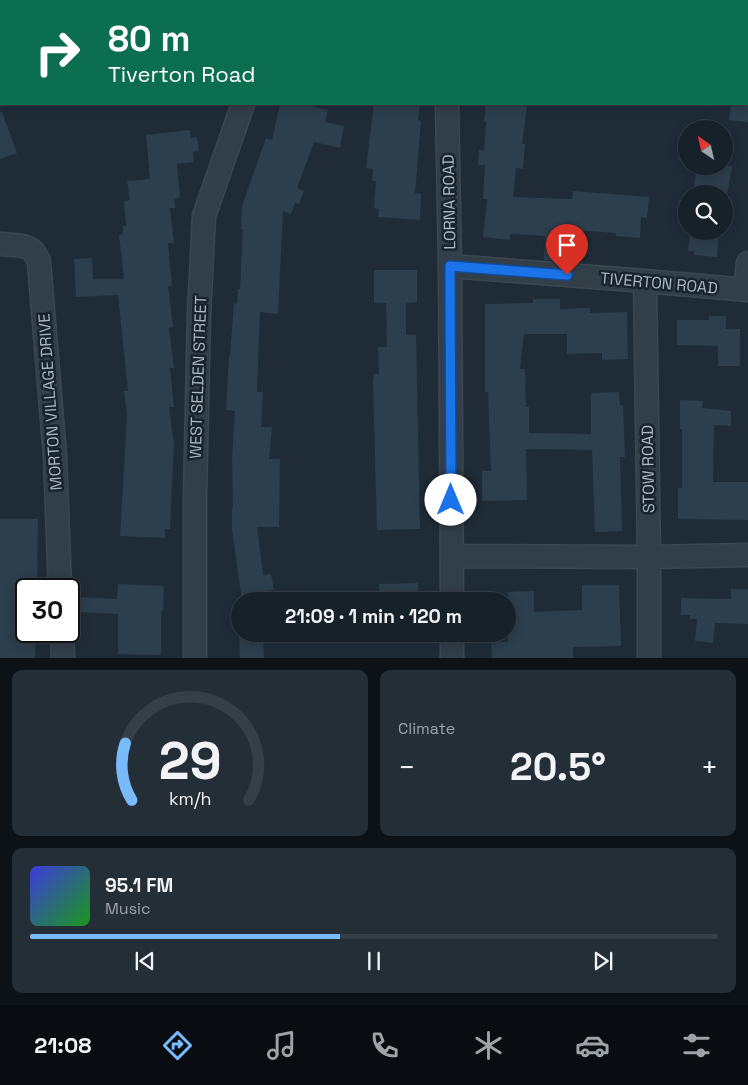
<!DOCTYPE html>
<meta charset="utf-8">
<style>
body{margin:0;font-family:"Space Grotesk",sans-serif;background:#242e36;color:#f1f3f6;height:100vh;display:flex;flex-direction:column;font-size:19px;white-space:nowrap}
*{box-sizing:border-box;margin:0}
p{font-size:16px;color:#9ea3a8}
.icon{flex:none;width:28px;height:28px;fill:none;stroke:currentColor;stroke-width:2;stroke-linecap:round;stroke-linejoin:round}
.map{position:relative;height:658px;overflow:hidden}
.panel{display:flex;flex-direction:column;gap:12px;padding:12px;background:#0d1217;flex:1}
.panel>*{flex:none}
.banner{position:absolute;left:0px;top:0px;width:749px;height:105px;box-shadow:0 2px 12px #0003,0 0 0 1px #363e47;background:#0b6e4f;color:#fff;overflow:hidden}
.needle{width:32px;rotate:326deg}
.tools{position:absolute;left:678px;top:120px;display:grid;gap:10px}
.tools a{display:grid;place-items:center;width:55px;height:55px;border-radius:50%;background:#17212a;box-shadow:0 2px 12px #0003,0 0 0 1px #363e47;font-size:25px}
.speed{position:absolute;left:15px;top:578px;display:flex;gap:10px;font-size:25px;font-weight:700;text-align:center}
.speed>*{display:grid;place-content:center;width:65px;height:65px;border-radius:50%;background:#17212a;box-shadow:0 2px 12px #0003,0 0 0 1px #363e47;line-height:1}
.speed .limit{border:2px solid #111;border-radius:8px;background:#fff;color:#111}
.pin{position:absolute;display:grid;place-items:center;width:42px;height:42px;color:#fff;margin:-51px -21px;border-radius:50% 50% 50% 0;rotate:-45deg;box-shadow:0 0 5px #0007}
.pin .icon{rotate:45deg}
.me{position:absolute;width:55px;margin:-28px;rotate:0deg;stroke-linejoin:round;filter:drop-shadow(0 0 4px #0008)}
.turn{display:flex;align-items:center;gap:18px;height:105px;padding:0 25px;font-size:22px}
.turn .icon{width:65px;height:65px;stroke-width:2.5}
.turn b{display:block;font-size:35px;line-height:42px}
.big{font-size:38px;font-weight:700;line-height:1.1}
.panel .card{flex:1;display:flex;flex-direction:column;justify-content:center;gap:8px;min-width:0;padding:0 18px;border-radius:10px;background:#242e36}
.panel .dial{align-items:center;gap:0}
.dial svg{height:130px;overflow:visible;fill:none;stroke:#363e47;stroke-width:7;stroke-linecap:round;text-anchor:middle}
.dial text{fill:#f1f3f6;stroke:none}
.song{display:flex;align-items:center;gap:15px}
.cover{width:60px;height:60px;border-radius:8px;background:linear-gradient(135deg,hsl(240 70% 55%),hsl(120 70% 35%))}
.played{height:5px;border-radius:2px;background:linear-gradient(90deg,#79bafd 45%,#363e47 45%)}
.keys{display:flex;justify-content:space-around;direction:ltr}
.heat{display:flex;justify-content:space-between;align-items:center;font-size:28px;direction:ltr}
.panel .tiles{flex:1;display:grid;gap:12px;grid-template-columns:1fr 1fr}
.card:last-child{grid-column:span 2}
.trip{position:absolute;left:231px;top:592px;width:285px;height:50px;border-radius:25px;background:#17212a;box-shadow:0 2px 12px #0003,0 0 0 1px #363e47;font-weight:700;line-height:50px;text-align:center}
.tab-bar{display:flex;height:80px;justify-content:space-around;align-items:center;background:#090d11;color:#9ea3a8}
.tab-bar .icon{width:35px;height:35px}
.tab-bar .current{color:#79bafd}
.tab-bar b{font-size:22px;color:#f1f3f6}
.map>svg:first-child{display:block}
</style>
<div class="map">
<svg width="748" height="658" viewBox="0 0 748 658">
<rect width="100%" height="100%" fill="#1f2c38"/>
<path fill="#2d3e4c" d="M 280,104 L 302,104 L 328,110 L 325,122 L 344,126 L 340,148 L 314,142 L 297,188 L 304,191 L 299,204 L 295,203 L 291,214 L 283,211 L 278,314 L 260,312 L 257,392 L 263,392 L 261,427 L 272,427 L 269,459 L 280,459 L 279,527 L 257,527 L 263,575 L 271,574 L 274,590 L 265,591 L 266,598 L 242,601 L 232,529 L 232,508 L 233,508 L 232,458 L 235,411 L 226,410 L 229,356 L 230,356 L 234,303 L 237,304 L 238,289 L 240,289 L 243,229 L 241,229 L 242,206 L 266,138 L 272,140 Z
M 374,104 L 420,104 L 418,120 L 421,121 L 415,193 L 421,194 L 420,220 L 378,217 L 379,209 L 374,208 L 376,181 L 372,181 L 373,169 L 366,168 Z
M 486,104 L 527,106 L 522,144 L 525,144 L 523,169 L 516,168 L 513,197 L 572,199 L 573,191 L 649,197 L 647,218 L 641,217 L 640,238 L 616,236 L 616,233 L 560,229 L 558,261 L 544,260 L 545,236 L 510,234 L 510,240 L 483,237 L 487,199 L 483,199 L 485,165 L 478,165 L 479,150 L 484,150 L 486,121 L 484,121 Z
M 731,104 L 748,104 L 748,122 L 729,120 Z
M 0,112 L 2,112 L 17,153 L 0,159 Z
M 190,130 L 191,138 L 197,137 L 199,151 L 193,152 L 194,162 L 177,164 L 180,198 L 174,199 L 175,208 L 170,208 L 174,243 L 168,243 L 172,286 L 168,286 L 173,327 L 169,328 L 174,368 L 170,368 L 174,407 L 169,407 L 173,439 L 174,439 L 170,529 L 165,529 L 165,538 L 120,536 L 127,415 L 124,391 L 128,391 L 118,295 L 76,297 L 74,259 L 92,258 L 93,279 L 124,279 L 119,235 L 123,234 L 123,226 L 126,226 L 124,201 L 130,200 L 127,181 L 150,179 L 146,135 Z
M 697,166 L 732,166 L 727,194 L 693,194 Z
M 690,231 L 719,233 L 717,257 L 694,255 L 695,251 L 688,251 Z
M 374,270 L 417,270 L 417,302 L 406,303 L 406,335 L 416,335 L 420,529 L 377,530 L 373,385 L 374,374 L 379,374 L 378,347 L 387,347 L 386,303 L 374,303 Z
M 533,299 L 560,299 L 560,309 L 590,308 L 590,313 L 627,312 L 628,359 L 602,360 L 602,353 L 567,354 L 567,334 L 524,334 L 520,369 L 525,369 L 526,407 L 529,407 L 529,433 L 591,434 L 591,393 L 619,392 L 620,405 L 623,405 L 625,457 L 620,457 L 622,531 L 595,532 L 592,450 L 526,449 L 527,500 L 482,501 L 482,471 L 491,471 L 488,392 L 485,392 L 485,304 L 533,303 Z
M 709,316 L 726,316 L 726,329 L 740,329 L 740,366 L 718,366 L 718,346 L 677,345 L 677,320 L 709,320 Z
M 680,400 L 703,401 L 702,408 L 731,411 L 731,426 L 714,425 L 713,482 L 748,482 L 748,520 L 678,519 L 678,488 L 682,488 L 682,429 L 680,429 Z
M 0,519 L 38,519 L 37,589 L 26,589 L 26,631 L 36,631 L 35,658 L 0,658 Z
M 418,583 L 419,601 L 379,601 L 379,584 Z
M 118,584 L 164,586 L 163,611 L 161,611 L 161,655 L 118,654 L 118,614 L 78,612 L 78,597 L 117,599 Z
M 582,585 L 619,585 L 621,646 L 573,647 L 573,658 L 492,658 L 491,642 L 508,642 L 508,592 L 534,591 L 534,612 L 582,610 Z
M 731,589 L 748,589 L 748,624 L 715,623 L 713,643 L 695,641 L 697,619 L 690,619 L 690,615 L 681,615 L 681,598 L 731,599 Z
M 239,634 L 263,634 L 264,658 L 240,658 Z"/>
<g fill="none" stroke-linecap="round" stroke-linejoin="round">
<g stroke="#3c4752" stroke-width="25">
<path id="street" d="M 445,0 L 445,1
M 274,1 L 275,0
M 447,104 L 450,266 L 452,601
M 0,244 C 19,246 32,242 39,262 L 55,456 L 60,589
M 450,266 L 645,281 L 748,290
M 645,281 L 649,557 L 649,658
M 745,290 L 748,263
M 452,556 L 649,557 L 748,555
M 62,631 L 63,658
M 452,634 L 452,658
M 195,658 L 195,497 L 199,314 L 204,216 L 243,104"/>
</g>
<g stroke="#3d4953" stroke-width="30">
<path id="highway" d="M 127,1 L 131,0
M 0,44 L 1,43"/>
</g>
<use href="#street" stroke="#323e48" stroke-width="22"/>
<use href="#highway" stroke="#6f5f4f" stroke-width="28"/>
</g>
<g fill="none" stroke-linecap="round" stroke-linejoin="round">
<g stroke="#114b97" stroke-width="12">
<path id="route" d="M 451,500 L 450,266 L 567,275"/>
</g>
<use href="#route" stroke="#1a73e8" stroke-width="9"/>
</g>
<g text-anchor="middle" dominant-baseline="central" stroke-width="5" stroke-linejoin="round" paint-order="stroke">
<g font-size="16" fill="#acb9c5" stroke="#18232d">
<text transform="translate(449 202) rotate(-91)">LORNA ROAD</text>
<text transform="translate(659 283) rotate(5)">TIVERTON ROAD</text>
<text transform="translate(198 377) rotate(-88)">WEST SELDEN STREET</text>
<text transform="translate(50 402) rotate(-94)">MORTON VILLAGE DRIVE</text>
<text transform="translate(648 469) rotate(-91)">STOW ROAD</text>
</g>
</g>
</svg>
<div class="tools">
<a><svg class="needle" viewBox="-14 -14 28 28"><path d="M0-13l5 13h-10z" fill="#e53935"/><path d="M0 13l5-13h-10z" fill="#9ea3a8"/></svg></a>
<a><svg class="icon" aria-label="search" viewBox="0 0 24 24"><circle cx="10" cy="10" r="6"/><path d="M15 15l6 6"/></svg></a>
</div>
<div class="speed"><div class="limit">30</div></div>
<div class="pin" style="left:567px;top:275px;background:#d93025"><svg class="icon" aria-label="arrive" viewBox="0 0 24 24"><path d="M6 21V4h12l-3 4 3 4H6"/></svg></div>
<svg class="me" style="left:451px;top:500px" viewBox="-20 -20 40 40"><circle r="19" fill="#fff"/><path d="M0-13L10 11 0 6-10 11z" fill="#1a73e8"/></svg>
<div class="trip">21:09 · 1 min · 120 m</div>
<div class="banner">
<div class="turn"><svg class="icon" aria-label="right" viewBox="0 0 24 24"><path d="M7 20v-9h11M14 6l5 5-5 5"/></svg><div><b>80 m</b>Tiverton Road</div></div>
</div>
</div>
<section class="panel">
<div class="tiles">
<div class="card dial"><svg viewBox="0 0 100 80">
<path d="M14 69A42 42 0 1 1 86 69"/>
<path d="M14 69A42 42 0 0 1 10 34" stroke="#79bafd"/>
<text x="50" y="56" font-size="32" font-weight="700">29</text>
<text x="50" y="72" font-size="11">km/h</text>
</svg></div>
<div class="card"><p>Climate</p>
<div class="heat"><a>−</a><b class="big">20.5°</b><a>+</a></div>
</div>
<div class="card">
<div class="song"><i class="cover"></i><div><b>95.1 FM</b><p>Music</p></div></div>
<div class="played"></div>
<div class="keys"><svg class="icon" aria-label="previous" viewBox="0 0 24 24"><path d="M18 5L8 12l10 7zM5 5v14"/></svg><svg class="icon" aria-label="pause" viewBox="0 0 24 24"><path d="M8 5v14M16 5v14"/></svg><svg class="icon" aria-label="next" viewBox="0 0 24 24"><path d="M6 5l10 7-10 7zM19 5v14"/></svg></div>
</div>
</div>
</section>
<nav class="tab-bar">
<b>21:08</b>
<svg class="icon current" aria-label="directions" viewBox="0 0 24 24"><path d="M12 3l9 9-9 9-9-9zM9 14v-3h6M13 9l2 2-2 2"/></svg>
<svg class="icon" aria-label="music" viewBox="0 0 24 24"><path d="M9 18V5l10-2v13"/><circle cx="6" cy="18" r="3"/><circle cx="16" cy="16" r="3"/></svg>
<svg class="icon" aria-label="phone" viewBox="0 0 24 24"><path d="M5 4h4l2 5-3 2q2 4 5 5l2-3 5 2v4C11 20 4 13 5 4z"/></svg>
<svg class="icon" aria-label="climate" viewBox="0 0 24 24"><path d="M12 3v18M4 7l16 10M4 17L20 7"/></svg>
<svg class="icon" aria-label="car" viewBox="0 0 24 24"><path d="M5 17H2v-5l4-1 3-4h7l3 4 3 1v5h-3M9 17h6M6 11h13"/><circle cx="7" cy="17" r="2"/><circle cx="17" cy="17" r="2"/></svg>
<svg class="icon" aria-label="filters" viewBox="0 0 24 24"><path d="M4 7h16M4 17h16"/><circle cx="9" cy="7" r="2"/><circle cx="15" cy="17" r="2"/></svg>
</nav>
